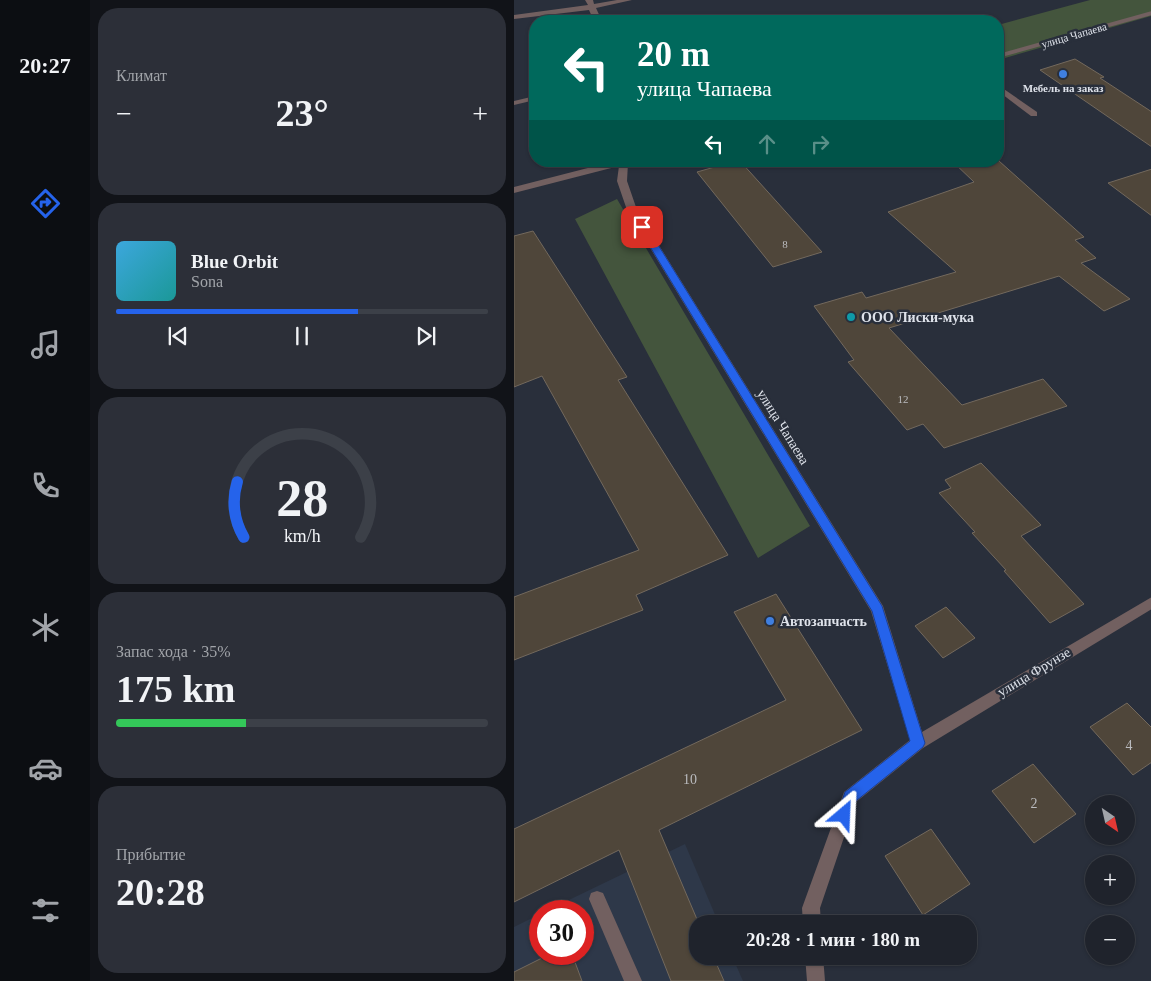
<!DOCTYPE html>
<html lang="ru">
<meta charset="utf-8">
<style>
body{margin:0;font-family:"Times New Roman",serif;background:#2c2f38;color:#f1f3f6;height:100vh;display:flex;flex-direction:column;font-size:19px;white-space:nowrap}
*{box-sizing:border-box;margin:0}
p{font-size:16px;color:#a1a4a9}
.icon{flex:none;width:28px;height:28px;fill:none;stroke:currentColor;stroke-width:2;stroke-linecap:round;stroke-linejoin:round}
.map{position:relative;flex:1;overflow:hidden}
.details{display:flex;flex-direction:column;gap:8px;padding:8px;background:#111318;width:424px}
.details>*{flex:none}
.hud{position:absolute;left:15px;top:15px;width:475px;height:152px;border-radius:20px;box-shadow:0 1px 4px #0004,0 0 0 1px #3c4048;background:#00695c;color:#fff;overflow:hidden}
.needle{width:32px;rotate:146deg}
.controls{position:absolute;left:571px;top:795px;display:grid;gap:10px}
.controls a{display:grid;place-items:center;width:50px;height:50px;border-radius:50%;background:#1f232c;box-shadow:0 1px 4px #0004,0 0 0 1px #3c4048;font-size:25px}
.speed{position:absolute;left:15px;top:900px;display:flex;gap:10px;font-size:25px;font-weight:700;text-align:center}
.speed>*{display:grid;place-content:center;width:65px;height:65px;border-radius:50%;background:#1f232c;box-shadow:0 1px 4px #0004,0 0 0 1px #3c4048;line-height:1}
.speed .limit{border:8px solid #d22;background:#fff;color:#111}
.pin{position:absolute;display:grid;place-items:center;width:42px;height:42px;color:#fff;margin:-21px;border-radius:10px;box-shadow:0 2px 8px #0006}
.me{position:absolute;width:55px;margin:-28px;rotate:26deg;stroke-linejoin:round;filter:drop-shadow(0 0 4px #0008)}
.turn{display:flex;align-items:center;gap:18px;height:105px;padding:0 25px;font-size:22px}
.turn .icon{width:65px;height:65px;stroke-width:2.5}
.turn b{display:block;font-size:35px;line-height:42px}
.lanes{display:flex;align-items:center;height:48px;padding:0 25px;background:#0003;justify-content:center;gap:25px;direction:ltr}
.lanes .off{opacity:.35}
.big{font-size:38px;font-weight:800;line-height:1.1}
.details .widget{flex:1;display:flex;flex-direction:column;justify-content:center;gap:8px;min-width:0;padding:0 18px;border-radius:20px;background:#2c2f38}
.details .dial{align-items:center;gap:0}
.dial svg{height:130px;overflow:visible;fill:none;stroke:#3c4048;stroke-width:7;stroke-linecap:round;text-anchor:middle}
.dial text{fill:#f1f3f6;stroke:none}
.song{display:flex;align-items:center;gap:15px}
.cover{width:60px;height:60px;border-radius:8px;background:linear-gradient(135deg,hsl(200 70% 55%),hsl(180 70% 35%))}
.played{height:5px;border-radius:2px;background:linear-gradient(90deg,#2563eb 65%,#3c4048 65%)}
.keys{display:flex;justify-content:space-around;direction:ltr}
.heat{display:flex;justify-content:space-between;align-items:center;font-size:28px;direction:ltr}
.charge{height:8px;border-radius:4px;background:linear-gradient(90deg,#34c759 35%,#3c4048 0)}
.trip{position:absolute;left:175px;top:915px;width:288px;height:50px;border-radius:20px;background:#1f232c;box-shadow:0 1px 4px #0004,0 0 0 1px #3c4048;font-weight:800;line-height:50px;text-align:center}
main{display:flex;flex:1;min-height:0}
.tabs{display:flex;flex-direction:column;width:90px;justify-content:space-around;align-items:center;background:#0c0e12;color:#a1a4a9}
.tabs .icon{width:35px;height:35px}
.tabs .on{color:#2563eb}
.tabs b{font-size:22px;color:#f1f3f6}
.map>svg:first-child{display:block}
</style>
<main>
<nav class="tabs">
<b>20:27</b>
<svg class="icon on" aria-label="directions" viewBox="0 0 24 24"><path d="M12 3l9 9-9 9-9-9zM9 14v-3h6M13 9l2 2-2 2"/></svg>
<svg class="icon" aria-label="music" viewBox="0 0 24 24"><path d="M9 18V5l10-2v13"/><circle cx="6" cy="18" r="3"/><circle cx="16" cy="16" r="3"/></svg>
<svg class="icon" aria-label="phone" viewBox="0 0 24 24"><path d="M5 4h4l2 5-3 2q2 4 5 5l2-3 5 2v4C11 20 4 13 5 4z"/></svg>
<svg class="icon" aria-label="climate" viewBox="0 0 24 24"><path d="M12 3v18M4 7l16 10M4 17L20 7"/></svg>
<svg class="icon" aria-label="car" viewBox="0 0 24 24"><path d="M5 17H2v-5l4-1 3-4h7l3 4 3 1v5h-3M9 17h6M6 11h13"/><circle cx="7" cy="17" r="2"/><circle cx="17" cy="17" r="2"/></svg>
<svg class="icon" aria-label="filters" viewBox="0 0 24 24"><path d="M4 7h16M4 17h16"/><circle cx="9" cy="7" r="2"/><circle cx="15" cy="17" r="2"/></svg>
</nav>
<section class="details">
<div class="widget"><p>Климат</p>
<div class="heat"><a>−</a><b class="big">23°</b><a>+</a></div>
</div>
<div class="widget">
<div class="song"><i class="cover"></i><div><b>Blue Orbit</b><p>Sona</p></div></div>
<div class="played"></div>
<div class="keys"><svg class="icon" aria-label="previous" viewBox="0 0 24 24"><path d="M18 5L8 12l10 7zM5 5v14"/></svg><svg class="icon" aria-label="pause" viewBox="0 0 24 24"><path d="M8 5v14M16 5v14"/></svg><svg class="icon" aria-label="next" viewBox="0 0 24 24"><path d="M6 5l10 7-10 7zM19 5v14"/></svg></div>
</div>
<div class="widget dial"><svg viewBox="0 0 100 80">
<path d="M14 69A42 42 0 1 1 86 69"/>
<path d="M14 69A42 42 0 0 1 10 35" stroke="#2563eb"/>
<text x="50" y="56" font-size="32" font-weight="700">28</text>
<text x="50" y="72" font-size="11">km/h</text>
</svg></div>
<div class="widget"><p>Запас хода · 35%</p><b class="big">175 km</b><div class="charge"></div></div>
<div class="widget"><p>Прибытие</p><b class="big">20:28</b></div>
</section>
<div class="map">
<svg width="638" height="981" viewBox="0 0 638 981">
<rect width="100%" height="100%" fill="#292f3b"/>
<path fill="#2e3849" d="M 171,844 L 205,924 L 184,924 L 184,956 L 218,956 L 229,981 L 0,981 L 0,927 L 26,914 L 26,954 L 69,954 L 69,911 L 32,911 Z"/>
<path fill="#44553d" d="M 576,0 L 637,0 L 637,16 L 484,60 L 484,25 Z
M 103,199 L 296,526 L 244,558 L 61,219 Z"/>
<path fill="#4f463a" stroke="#73695d" d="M 561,59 L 590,77 L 586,78 L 638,112 L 638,147 L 526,70 Z
M 222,161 L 226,161 L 308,252 L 259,267 L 183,172 Z
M 438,161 L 485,161 L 570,237 L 561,240 L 582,258 L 567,263 L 616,299 L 590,311 L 545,276 L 375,328 L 448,405 L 529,379 L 553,406 L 430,448 L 409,424 L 393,430 L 334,362 L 340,360 L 300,306 L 348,292 L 352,298 L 442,272 L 374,212 L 460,182 Z
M 638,169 L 638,216 L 594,183 Z
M 19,231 L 113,377 L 104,380 L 214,555 L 122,595 L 129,610 L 0,660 L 0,597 L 125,550 L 28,376 L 0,387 L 0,236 Z
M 467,463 L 527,525 L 507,536 L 570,604 L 536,623 L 490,571 L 492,570 L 458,533 L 461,532 L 425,493 L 437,488 L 431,480 Z
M 262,594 L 348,730 L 145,830 L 185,924 L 184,924 L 184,956 L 199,956 L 210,981 L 157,981 L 105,850 L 0,902 L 0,829 L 272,700 L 220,612 Z
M 432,607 L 461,638 L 429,658 L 401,626 Z
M 613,703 L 638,728 L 638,762 L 619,775 L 576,727 Z
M 519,764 L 562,814 L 520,843 L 478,791 Z
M 417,829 L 456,884 L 409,915 L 371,856 Z
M 36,954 L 58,954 L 68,981 L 0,981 L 0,972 Z"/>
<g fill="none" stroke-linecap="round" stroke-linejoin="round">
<path fill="#726060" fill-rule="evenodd" d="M 71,0 L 79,0 L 80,4 L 103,0 L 118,0 L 82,8 L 88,21 L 80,21 L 75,10 L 0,19 L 0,15 L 74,5 Z
M 638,11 L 638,15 L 484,58 L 484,54 Z
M 484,85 L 523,112 L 523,116 L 517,116 L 484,91 Z
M 21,96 L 21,100 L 0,105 L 0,101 Z
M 101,161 L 117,161 L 114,163 L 113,181 L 123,210 L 369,606 L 408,732 L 638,597 L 638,609 L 409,748 L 342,802 L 306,908 L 307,924 L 289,924 L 288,908 L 330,792 L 396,740 L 357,611 L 113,210 L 103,181 L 105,166 L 0,193 L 0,187 Z
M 83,891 L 89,893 L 128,981 L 110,981 L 75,899 L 77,893 Z
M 291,956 L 309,956 L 311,981 L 293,981 Z"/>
</g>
<path fill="#2563eb" stroke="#184099" d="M 128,224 L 133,227 L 368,606 L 411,743 L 409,747 L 342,801 L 335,820 L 330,822 L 325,820 L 323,815 L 331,792 L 396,741 L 358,611 L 124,227 Z"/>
<g fill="#3f7fe0" stroke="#292f3b" stroke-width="2">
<circle cx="549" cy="74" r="5"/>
<circle cx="256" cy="621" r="5"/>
</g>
<circle fill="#0f9aa8" stroke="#292f3b" stroke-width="2" cx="337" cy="317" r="5"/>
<g text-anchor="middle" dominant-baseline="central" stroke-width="5" stroke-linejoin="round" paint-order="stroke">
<g font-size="11" fill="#dee2ea" stroke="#292f3b">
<text transform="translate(560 35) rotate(-16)">улица Чапаева</text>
</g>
<g font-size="11" font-weight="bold" fill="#dee2ea" stroke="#292f3b">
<text x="549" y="88">Мебель на заказ</text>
</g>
<g font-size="11" fill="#babbbe">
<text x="271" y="244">8</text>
<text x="389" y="399">12</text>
</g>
<g font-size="14" font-weight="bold" fill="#dee2ea" stroke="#292f3b" text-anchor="start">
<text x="347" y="317">ООО Лиски-мука</text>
<text x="266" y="621">Автозапчасть</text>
</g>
<g font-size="14" fill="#dee2ea" stroke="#292f3b">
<text transform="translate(269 427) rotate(58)">улица Чапаева</text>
<text transform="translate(520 672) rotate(-31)">улица Фрунзе</text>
</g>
<g font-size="14" fill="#babbbe">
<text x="615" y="745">4</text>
<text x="176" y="779">10</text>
<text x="520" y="803">2</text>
</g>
</g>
</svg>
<div class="controls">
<a><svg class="needle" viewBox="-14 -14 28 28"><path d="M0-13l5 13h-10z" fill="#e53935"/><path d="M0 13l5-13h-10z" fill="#a1a4a9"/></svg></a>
<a>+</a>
<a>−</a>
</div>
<div class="speed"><div class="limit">30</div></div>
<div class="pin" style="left:128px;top:227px;background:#d93025"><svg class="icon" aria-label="arrive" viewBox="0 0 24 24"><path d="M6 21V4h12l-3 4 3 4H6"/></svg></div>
<svg class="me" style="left:330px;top:815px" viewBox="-20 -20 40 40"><path d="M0-17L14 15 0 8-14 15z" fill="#2563eb" stroke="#fff" stroke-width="4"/></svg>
<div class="trip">20:28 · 1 мин · 180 m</div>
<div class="hud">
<div class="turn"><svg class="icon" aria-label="left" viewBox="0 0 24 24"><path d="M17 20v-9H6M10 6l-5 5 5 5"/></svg><div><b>20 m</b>улица Чапаева</div></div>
<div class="lanes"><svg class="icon" aria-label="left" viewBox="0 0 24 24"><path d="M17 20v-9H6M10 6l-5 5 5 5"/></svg><svg class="icon off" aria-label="ahead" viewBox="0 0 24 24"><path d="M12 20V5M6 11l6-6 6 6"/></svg><svg class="icon off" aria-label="right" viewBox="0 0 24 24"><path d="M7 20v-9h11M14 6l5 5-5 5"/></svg></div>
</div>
</div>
</main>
